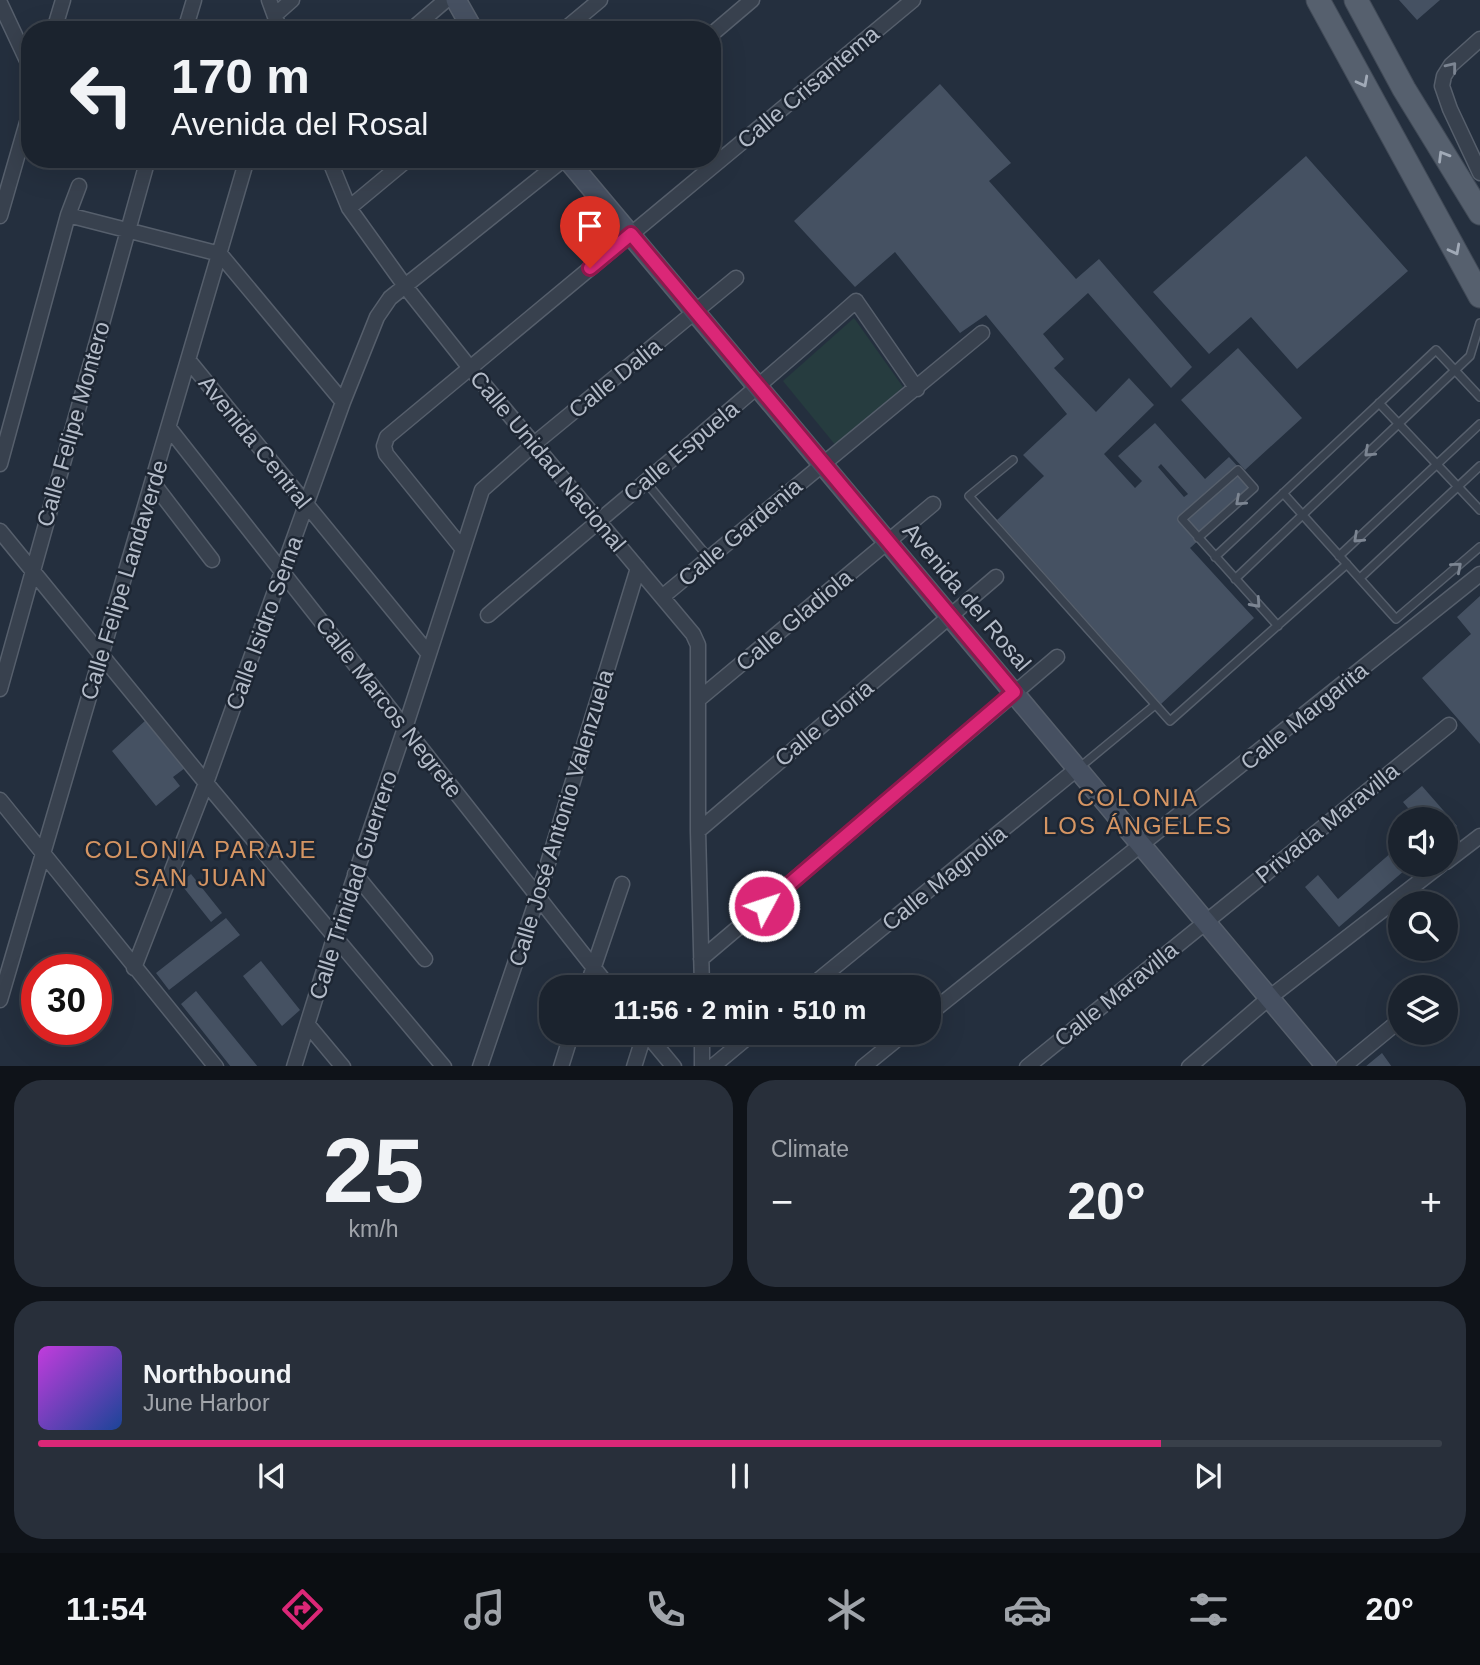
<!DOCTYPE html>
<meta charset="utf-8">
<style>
body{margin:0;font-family:Helvetica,sans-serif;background:#282f3a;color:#f1f3f6;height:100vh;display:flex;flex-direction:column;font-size:26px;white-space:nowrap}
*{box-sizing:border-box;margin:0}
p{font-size:23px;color:#a0a4aa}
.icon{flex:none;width:38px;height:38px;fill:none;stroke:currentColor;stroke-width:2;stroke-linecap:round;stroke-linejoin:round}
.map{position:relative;height:1066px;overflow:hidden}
.sheet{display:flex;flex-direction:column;gap:14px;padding:14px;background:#0f1319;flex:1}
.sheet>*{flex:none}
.top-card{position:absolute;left:21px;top:21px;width:700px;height:147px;border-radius:28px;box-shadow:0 7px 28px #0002,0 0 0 2px #39404a;background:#1b232e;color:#f1f3f6;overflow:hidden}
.tools{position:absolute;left:1388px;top:807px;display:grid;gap:14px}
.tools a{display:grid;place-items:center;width:70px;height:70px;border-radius:50%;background:#1b232e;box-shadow:0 7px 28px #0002,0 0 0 2px #39404a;font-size:35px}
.speed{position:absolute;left:21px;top:954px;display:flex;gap:14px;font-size:35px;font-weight:700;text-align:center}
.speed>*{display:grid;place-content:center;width:91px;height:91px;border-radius:50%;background:#1b232e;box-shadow:0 7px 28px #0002,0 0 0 2px #39404a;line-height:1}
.speed .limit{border:10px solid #d22;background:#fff;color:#111}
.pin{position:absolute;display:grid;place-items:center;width:60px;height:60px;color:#fff;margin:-72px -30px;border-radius:50% 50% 50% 0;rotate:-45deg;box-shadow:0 0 7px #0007}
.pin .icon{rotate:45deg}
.me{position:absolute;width:77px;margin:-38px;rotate:50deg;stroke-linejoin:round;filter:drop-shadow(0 0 5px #0008)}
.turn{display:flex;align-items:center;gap:24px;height:147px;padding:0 35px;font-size:32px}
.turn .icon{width:91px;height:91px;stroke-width:2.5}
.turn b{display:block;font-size:49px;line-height:60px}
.big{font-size:52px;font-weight:700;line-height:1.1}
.sheet .card{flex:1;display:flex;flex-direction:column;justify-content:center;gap:10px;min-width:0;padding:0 24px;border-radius:28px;background:#282f3a}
.sheet .dial{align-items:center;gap:0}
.dial b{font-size:91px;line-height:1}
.song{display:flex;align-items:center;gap:21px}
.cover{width:84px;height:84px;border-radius:10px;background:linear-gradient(135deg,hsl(290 70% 55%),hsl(220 70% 35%))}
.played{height:7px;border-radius:4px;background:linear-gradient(90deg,#db2777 80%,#39404a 80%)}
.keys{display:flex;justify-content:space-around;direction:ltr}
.heat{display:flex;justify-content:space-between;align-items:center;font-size:38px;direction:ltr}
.sheet .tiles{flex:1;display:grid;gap:14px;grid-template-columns:1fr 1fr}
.card:last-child{grid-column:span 2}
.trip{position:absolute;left:539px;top:975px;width:402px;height:70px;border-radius:28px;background:#1b232e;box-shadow:0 7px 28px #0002,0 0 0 2px #39404a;font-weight:700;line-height:70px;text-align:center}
.tab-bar{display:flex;height:112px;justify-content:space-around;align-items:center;background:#0b0e12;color:#a0a4aa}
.tab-bar .icon{width:49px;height:49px}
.tab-bar .current{color:#db2777}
.tab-bar b{font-size:32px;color:#f1f3f6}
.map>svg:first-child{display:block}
</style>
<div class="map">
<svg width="1480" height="1067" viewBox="0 0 1480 1067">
<rect width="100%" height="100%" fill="#242f3e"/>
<path fill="#263c3f" d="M 854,318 L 903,387 L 837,447 L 783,381 Z"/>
<path fill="#455162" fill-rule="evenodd" d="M 1399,0 L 1440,0 L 1417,20 Z
M 940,84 L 1011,163 L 989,181 L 1076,279 L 1099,259 L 1192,367 L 1171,388 L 1088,293 L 1043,334 L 1064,359 L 1054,368 L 1096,412 L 1129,378 L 1154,405 L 1104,454 L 1135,488 L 1142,481 L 1118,456 L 1155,423 L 1205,479 L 1229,457 L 1257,487 L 1190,548 L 1254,618 L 1161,704 L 997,520 L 1044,476 L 1023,455 L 1067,414 L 986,315 L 960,333 L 895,252 L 855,287 L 794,221 ZM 1161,464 L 1188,494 L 1184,497 L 1158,467 Z
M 1306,156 L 1408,271 L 1297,369 L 1251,317 L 1209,354 L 1153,292 Z
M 1238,348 L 1302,418 L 1245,470 L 1181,400 Z
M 1480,596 L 1480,744 L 1422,678 L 1471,634 L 1457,617 Z
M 146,720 L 185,768 L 173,777 L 180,786 L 156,806 L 112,751 Z
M 1422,786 L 1457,826 L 1446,836 L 1446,819 L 1417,819 L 1403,802 Z
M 1400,845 L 1400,864 L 1412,864 L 1339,927 L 1305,887 L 1318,875 L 1338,899 Z
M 191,874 L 222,913 L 211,922 L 180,883 Z
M 226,918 L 240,935 L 169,990 L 156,973 Z
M 261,961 L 300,1010 L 282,1026 L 243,976 Z
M 196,991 L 258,1067 L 231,1067 L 181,1004 Z
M 1382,1053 L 1392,1067 L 1365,1067 Z"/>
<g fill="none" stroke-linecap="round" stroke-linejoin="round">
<g stroke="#565f6c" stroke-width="10">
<path id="lane" d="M 1379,403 L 1480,510
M 1013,460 L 969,496 L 1170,721 L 1347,564
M 645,481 L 709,558
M 1283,493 L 1396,619 L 1480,547
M 1198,538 L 1254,488 L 1238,470 L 1182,519 L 1278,626
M 1339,556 L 1480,424
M 1215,557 L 1436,350 L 1480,397
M 1360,578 L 1480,466
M 1235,579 L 1470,356 L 1480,323
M 1080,767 L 1155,705"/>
</g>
<g stroke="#565f6c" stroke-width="17">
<path id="street" d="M 269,0 L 280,30
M 0,3 L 30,67
M 275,15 L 292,0
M 54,30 L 63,0
M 185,30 L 194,0
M 411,30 L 446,0
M 564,30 L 600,0
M 712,34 L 752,0
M 1480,39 L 1451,65 L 1444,76 L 1442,86 L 1450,109 L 1480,173
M 329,159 L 349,208 L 405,286 L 470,368 L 693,634 L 698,645 L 698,831 L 702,987
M 349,208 L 408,159
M 68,215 L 220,254 L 343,402
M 0,216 L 30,112
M 189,361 L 428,653
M 169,428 L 609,987
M 0,464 L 68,215 L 79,186
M 153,483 L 212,560
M 0,531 L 206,783 L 444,1067
M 462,548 L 386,454 L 384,446 L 387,437 L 913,0
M 662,597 L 982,333
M 488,615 C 611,510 735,408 856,301 L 917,389
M 0,689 L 148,159
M 699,699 L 933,504
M 0,800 L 216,1067
M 698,831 L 996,577
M 1446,862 L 1480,836
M 355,874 L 425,959
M 701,959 L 1057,657
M 134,968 L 206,783 L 343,402 L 377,317 L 390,298 L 564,159
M 587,987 L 622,884
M 810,987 L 1078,768
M 0,1000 L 247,159
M 929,1014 L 1480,574
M 308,1025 L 343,1067
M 645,1032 L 674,1067
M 702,1032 L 702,1067
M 294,1067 L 335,935 L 405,728 L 482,490 L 534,444 L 736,278
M 480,1067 L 538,896 L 638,568
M 561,1067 L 572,1032
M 634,1067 L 645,1032
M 712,1067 L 754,1032
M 863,1067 L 906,1032
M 1027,1067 L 1449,725
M 1189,1067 L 1269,998 L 1442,864
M 1343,1067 L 1394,1025"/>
</g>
<g stroke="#565f6c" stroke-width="22">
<path id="secondary" d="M 456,0 L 473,30
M 567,159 L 1327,1067"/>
</g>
<g stroke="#414a57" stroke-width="25">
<path id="primary" d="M 1318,0 L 1480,296
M 1356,0 L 1404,89 L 1480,213"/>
</g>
<use href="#lane" stroke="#38414e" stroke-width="7"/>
<use href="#street" stroke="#38414e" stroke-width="14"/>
<use href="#secondary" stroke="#465061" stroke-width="19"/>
<use href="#primary" stroke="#56606e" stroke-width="23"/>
</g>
<defs><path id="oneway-chevron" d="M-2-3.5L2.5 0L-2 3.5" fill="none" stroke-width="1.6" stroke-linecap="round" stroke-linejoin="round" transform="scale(1.75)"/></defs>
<g stroke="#7c8592">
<use href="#oneway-chevron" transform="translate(1452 67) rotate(-51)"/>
<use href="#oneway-chevron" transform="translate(1369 452) rotate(137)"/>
<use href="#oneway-chevron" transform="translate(1240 501) rotate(138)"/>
<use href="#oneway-chevron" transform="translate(1358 538) rotate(137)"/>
<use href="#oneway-chevron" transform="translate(1457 567) rotate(-41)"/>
<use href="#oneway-chevron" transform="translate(1256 603) rotate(48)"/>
</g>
<g stroke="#a1aab7">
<use href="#oneway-chevron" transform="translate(1363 82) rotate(62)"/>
<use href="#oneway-chevron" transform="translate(1443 156) rotate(-121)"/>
<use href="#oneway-chevron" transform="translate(1455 250) rotate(62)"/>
</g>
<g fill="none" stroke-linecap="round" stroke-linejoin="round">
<g stroke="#8e194d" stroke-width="18">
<path id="route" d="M 590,268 L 631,234 L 1014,692 L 764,906"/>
</g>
<use href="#route" stroke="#db2777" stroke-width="12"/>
</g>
<g text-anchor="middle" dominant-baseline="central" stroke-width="5" stroke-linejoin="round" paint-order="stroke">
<g font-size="23" fill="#b4bcc9" stroke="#1d2633">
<text transform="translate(808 87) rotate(-40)">Calle Crisantema</text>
<text transform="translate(615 378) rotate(-39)">Calle Dalia</text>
<text transform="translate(73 424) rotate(-74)">Calle Felipe Montero</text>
<text transform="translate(255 442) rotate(51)">Avenida Central</text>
<text transform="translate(681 451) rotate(-40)">Calle Espuela</text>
<text transform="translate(548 461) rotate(50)">Calle Unidad Nacional</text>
<text transform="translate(740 532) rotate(-40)">Calle Gardenia</text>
<text transform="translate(124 580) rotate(-73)">Calle Felipe Landaverde</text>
<text transform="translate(967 597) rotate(50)">Avenida del Rosal</text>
<text transform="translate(794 620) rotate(-40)">Calle Gladiola</text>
<text transform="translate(264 623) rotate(-70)">Calle Isidro Serna</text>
<text transform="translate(389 707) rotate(52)">Calle Marcos Negrete</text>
<text transform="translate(1304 716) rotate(-39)">Calle Margarita</text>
<text transform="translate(824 723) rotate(-40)">Calle Gloria</text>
<text transform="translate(561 818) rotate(-73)">Calle José Antonio Valenzuela</text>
<text transform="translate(1327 823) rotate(-39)">Privada Maravilla</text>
<text transform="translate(944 878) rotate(-39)">Calle Magnolia</text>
<text transform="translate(353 885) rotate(-72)">Calle Trinidad Guerrero</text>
<text transform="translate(1116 994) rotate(-39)">Calle Maravilla</text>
</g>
<g font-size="24" letter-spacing="2" fill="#d59563" stroke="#1d2633">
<text x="1138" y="797">COLONIA<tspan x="1138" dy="28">LOS ÁNGELES</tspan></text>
<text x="201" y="849">COLONIA PARAJE<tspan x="201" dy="28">SAN JUAN</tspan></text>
</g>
</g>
</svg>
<div class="tools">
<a><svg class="icon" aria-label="sound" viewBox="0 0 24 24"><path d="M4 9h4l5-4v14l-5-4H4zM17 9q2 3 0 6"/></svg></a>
<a><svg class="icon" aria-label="search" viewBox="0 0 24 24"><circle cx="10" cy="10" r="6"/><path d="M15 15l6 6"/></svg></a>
<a><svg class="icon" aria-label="layers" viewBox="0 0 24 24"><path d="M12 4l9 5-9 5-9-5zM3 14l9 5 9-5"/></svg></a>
</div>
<div class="speed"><div class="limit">30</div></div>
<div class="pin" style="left:590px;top:268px;background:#d93025"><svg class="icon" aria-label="arrive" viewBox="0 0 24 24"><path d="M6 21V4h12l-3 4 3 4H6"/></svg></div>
<svg class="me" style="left:764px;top:906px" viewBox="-20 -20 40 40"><circle r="17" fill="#db2777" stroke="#fff" stroke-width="3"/><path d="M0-11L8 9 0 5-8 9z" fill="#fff"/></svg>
<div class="trip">11:56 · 2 min · 510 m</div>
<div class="top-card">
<div class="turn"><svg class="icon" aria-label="left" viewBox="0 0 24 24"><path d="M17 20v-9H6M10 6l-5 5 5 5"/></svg><div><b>170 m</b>Avenida del Rosal</div></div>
</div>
</div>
<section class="sheet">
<div class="tiles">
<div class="card dial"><b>25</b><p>km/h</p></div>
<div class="card"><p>Climate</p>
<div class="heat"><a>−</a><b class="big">20°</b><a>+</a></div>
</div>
<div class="card">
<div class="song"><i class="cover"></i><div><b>Northbound</b><p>June Harbor</p></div></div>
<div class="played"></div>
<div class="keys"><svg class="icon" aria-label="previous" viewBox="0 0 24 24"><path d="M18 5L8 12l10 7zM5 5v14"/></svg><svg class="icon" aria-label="pause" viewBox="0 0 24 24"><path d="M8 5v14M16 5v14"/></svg><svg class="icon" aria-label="next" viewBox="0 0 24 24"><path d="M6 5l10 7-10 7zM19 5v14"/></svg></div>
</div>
</div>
</section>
<nav class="tab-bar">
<b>11:54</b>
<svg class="icon current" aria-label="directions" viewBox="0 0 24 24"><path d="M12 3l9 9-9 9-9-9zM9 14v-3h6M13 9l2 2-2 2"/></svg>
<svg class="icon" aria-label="music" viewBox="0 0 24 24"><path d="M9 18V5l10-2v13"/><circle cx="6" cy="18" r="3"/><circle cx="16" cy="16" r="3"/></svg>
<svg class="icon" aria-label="phone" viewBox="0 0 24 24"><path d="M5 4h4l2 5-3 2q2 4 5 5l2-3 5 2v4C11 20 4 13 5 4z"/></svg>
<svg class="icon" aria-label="climate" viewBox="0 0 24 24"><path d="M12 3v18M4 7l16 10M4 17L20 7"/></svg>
<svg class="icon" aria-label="car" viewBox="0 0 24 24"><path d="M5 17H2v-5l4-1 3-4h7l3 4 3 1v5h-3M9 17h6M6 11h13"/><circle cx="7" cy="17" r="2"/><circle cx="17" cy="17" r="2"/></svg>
<svg class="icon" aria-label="filters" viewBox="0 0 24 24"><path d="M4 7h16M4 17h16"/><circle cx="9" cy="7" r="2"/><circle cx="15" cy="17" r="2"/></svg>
<b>20°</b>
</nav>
